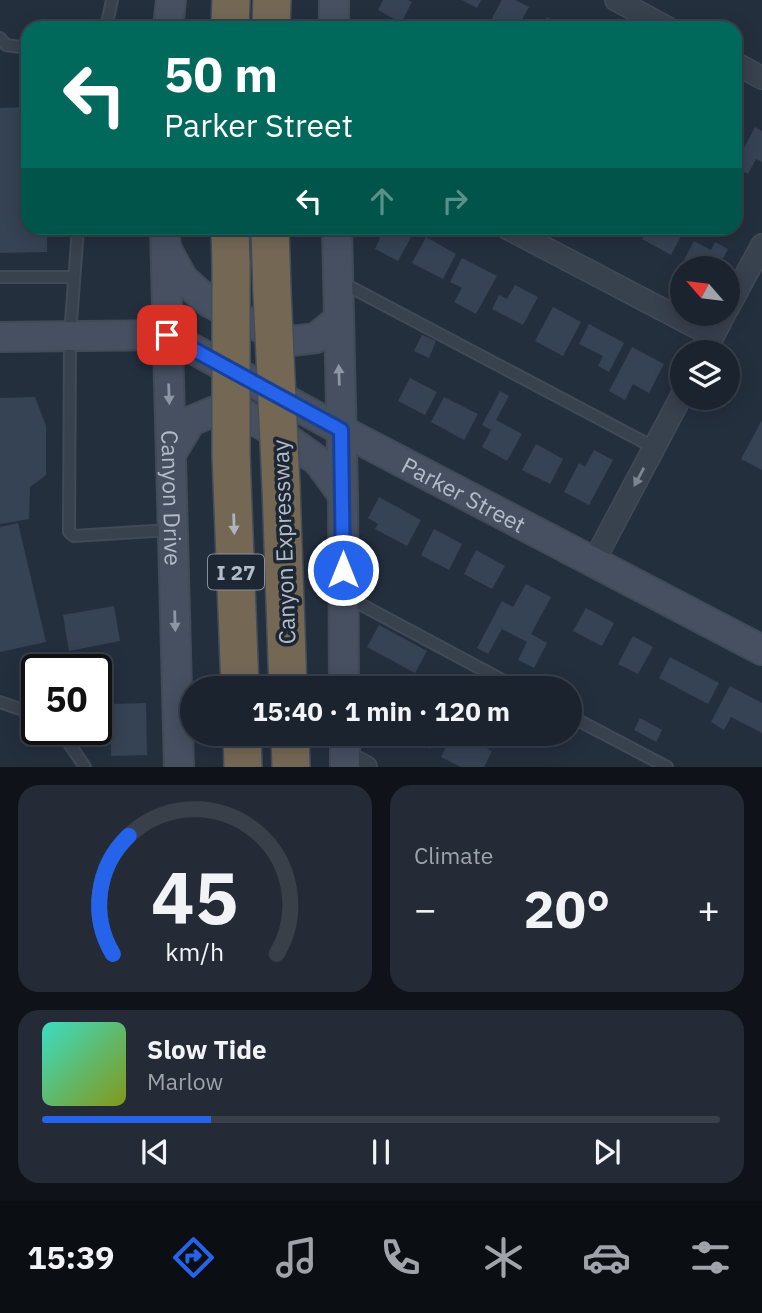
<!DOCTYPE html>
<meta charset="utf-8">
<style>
body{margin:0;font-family:"IBM Plex Sans",sans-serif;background:#242b36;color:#f1f3f6;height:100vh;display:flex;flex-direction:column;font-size:26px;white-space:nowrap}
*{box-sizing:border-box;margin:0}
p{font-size:23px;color:#a0a4aa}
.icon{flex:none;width:38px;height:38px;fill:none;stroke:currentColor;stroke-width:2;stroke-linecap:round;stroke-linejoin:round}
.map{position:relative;height:767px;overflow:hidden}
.details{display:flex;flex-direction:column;gap:18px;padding:18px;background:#0f1319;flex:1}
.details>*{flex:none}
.guide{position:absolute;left:21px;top:21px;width:721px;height:214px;border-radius:21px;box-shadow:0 4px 18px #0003,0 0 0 2px #39404a;background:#00695c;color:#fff;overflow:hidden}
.needle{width:46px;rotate:298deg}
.buttons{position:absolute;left:670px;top:256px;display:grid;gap:14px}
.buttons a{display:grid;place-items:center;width:70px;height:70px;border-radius:50%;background:#1b232e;box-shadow:0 4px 18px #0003,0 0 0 2px #39404a;font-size:35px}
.speed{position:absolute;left:21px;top:654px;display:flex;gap:14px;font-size:35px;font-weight:700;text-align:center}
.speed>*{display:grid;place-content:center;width:91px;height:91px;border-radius:50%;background:#1b232e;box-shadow:0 4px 18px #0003,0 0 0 2px #39404a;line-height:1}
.speed .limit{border:4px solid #111;border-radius:10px;background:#fff;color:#111}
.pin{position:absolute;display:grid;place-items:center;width:60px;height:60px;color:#fff;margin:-30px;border-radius:14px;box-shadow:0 4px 10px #0006}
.me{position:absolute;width:77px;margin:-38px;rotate:0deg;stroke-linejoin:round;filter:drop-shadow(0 0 5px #0008)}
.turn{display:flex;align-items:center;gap:24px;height:147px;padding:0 28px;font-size:32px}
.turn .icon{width:91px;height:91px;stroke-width:2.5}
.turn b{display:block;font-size:49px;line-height:60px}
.lanes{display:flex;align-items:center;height:66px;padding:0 28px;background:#0003;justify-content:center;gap:35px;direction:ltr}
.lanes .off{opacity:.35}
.big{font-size:52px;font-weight:700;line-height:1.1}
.details .card{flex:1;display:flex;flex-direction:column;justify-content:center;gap:10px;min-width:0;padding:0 24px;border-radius:21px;background:#242b36}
.details .dial{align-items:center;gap:0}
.dial svg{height:182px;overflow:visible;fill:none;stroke:#39404a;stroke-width:7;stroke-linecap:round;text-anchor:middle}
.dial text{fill:#f1f3f6;stroke:none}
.song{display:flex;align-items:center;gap:21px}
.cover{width:84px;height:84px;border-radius:10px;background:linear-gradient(135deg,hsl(170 70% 55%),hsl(70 70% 35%))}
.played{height:7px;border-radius:4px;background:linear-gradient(90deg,#2563eb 25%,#39404a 25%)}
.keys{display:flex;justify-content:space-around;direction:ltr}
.heat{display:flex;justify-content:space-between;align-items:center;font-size:38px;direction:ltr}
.details .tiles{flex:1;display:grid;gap:18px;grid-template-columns:1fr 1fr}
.card:last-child{grid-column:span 2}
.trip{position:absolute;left:180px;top:676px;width:402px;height:70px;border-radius:35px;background:#1b232e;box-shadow:0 4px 18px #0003,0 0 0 2px #39404a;font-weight:700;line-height:70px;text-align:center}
.menu{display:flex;height:112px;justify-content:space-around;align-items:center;background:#0b0e12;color:#a0a4aa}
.menu .icon{width:49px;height:49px}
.menu .on{color:#2563eb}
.menu b{font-size:32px;color:#f1f3f6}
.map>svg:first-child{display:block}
</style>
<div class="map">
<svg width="762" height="767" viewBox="0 0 762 767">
<rect width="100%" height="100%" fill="#242f3e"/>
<path fill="#364354" d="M 383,0 L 408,0 L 412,2 L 401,23 L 378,10 Z
M 462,0 L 481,0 L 477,8 Z
M 502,0 L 515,0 L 529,7 L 517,28 L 511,28 L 492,18 Z
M 547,17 L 567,28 L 541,28 Z
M 28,107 L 28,228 L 47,228 L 47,252 L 0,253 L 0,108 Z
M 735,116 L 742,119 L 735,133 Z
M 755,127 L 762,131 L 762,162 L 756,159 L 748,174 L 735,168 L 735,165 Z
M 372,228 L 410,228 L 415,230 L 398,261 L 375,249 L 380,238 L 369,233 Z
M 648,228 L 682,228 L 685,229 L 671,255 L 642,239 Z
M 426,237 L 456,254 L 443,279 L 412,263 Z
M 694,241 L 711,250 L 715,242 L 728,249 L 718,268 L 697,268 L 684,260 Z
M 462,258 L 497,276 L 476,314 L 454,302 L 462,288 L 450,282 Z
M 515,285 L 538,297 L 523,325 L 492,309 L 499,295 L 507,299 Z
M 553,307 L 581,322 L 563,356 L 535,341 Z
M 589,324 L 624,343 L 609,372 L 598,366 L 603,356 L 579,344 Z
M 422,335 L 436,341 L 429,358 L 414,351 Z
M 632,347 L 664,364 L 649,393 L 633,384 L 625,400 L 609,391 Z
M 410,378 L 437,392 L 425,415 L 398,401 Z
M 500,391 L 509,396 L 496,420 L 522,434 L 507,461 L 482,447 L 491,430 L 482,425 Z
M 35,397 L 46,426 L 46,475 L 30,487 L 29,519 L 0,524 L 0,398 Z
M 444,397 L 478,414 L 464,440 L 431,422 Z
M 762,420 L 762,470 L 741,459 Z
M 536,444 L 563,459 L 550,484 L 522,470 Z
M 594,450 L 613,460 L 589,505 L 564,492 L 579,463 L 585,467 Z
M 379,497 L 421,520 L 407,546 L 375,529 L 378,524 L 368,518 Z
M 18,523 L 46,642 L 0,652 L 0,527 Z
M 434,529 L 462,544 L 449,570 L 421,555 Z
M 476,550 L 505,566 L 492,589 L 464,574 Z
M 526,584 L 551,597 L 531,634 L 547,643 L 534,668 L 518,660 L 527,642 L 502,629 L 488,654 L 477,648 L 502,601 L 513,607 Z
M 114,606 L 120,641 L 69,651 L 63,615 Z
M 586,608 L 614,623 L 602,646 L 573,631 Z
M 379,625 L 427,651 L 415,673 L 367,647 Z
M 633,636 L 653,647 L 638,674 L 618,664 Z
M 670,657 L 719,683 L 708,704 L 659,678 Z
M 730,686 L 762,703 L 762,733 L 731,717 L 724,730 L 711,722 Z
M 146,703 L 147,755 L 111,756 L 111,704 Z
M 640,718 L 662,730 L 656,742 L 634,730 Z
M 400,733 L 439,733 L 430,749 Z
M 453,733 L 459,733 L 492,751 L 484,767 L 461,767 L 441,757 Z"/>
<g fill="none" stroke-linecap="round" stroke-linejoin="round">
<g stroke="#414a57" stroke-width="14">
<path id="service" d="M 106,28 L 112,0
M 0,38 L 6,45 L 28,48
M 78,228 L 70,336 L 69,532 L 74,536 L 170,530
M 0,277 L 74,277
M 341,282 L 655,448
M 347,597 L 517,688
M 0,702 L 37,715
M 570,716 L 667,767
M 60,730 L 85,767"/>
</g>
<g stroke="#414a57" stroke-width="24">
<path id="minor" d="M 616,0 L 668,28
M 735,63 L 762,78
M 507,228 L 713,336
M 728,308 L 762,245
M 705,352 L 725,313
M 594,561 L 682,395
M 345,756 L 366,767"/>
</g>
<g stroke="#414a57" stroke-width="32">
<g id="secondary">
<path d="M 168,28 L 171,0"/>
<path d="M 334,28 L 334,0"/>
<path id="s1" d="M 165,228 L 179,767"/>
<path d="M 337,228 L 343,495 L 344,688"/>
<path d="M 166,248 L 183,279 L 209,302 L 241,319 L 292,341 L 316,338 L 338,320"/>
<path id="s2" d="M 0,337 L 167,335 L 341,430 L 762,650"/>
<path d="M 171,454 L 191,421 L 215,411 L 244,414 L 293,443 L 318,461 L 343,495"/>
<path d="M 345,733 L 345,767"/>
</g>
</g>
<g stroke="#434c59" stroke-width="40">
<path id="motorway" d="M 230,28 L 231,0
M 271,28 L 272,0
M 230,228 L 231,264
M 270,228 L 272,291
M 231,455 L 240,688
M 281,486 L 288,688
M 242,733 L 243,767
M 290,733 L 291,767"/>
</g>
<use href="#service" stroke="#38414e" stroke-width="10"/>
<use href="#minor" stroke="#38414e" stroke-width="21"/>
<use href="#secondary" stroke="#465061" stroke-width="28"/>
<use href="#motorway" stroke="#746855" stroke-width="37"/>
<g stroke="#434c59" stroke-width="40" stroke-linecap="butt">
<path id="motorway-bridge" d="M 231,264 L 231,455
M 272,291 L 281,486"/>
</g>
<use href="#motorway-bridge" stroke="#746855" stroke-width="37"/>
</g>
<defs><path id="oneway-solid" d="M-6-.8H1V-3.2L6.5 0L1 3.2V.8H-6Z" transform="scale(1.75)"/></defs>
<g fill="#8e96a5">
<use href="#oneway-solid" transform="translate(339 375) rotate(-92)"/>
<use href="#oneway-solid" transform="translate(169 394) rotate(88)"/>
<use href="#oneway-solid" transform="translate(175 621) rotate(88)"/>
</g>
<use fill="#7c8592" href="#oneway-solid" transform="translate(639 477) rotate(118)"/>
<use fill="#aeb4bd" href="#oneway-solid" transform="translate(234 524) rotate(88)"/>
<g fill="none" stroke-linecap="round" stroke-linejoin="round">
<g stroke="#184099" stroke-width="18">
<path id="route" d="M 167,335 L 341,430 L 343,570"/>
</g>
<use href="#route" stroke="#2563eb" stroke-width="12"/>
</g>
<g text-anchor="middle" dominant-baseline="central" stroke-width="7" stroke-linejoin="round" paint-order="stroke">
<rect fill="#1d2633" stroke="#878f9c" stroke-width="2" x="208" y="554.5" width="56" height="35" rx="5"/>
<g font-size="21" font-weight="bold" fill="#b4bcc9">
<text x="236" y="572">I 27</text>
</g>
<g font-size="23" fill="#b4bcc9" stroke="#1d2633">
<text stroke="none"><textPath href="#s2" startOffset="504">Parker Street</textPath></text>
<text stroke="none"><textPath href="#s1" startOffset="270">Canyon Drive</textPath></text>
<text transform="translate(283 542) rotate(-92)">Canyon Expressway</text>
</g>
</g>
</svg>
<div class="buttons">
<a><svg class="needle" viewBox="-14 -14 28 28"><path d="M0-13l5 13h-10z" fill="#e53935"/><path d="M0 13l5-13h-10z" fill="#a0a4aa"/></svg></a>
<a><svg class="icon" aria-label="layers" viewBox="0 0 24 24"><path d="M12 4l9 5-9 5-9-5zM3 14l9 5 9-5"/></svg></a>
</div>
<div class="speed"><div class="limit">50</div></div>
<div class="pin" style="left:167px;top:335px;background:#d93025"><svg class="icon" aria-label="arrive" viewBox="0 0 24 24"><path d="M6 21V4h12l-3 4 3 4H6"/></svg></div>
<svg class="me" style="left:343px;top:570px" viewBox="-20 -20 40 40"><circle r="17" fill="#2563eb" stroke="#fff" stroke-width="3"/><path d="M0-11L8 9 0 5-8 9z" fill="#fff"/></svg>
<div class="trip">15:40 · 1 min · 120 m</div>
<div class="guide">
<div class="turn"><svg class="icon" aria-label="left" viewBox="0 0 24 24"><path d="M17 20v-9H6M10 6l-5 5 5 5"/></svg><div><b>50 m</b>Parker Street</div></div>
<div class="lanes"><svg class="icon" aria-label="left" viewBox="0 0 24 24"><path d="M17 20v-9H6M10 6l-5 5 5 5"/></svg><svg class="icon off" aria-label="ahead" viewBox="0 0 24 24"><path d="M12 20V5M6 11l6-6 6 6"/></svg><svg class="icon off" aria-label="right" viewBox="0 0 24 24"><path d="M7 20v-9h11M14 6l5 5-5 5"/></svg></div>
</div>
</div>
<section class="details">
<div class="tiles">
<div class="card dial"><svg viewBox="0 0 100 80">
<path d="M14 69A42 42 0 1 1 86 69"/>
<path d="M14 69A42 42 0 0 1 21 17" stroke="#2563eb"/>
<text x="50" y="56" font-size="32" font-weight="700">45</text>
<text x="50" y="72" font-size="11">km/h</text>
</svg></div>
<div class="card"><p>Climate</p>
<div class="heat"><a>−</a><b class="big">20°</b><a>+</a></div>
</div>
<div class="card">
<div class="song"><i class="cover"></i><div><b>Slow Tide</b><p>Marlow</p></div></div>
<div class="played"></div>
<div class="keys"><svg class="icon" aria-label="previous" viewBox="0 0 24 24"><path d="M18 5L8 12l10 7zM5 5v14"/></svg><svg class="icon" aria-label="pause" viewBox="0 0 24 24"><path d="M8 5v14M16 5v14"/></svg><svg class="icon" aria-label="next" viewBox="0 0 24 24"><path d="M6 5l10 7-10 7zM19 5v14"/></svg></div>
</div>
</div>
</section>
<nav class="menu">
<b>15:39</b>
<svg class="icon on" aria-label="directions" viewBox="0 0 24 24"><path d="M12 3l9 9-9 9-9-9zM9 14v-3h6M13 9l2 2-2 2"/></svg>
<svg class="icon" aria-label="music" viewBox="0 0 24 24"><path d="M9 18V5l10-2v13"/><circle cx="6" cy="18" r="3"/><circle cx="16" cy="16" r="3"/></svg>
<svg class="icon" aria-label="phone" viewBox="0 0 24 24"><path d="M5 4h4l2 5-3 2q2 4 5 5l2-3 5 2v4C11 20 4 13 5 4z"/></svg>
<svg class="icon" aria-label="climate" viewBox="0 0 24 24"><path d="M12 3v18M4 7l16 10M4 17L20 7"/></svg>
<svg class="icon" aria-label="car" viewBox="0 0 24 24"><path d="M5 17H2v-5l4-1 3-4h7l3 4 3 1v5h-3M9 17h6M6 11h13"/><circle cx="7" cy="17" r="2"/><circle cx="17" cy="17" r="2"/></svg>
<svg class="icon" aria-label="filters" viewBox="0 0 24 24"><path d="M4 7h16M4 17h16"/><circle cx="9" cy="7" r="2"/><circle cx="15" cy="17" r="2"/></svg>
</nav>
